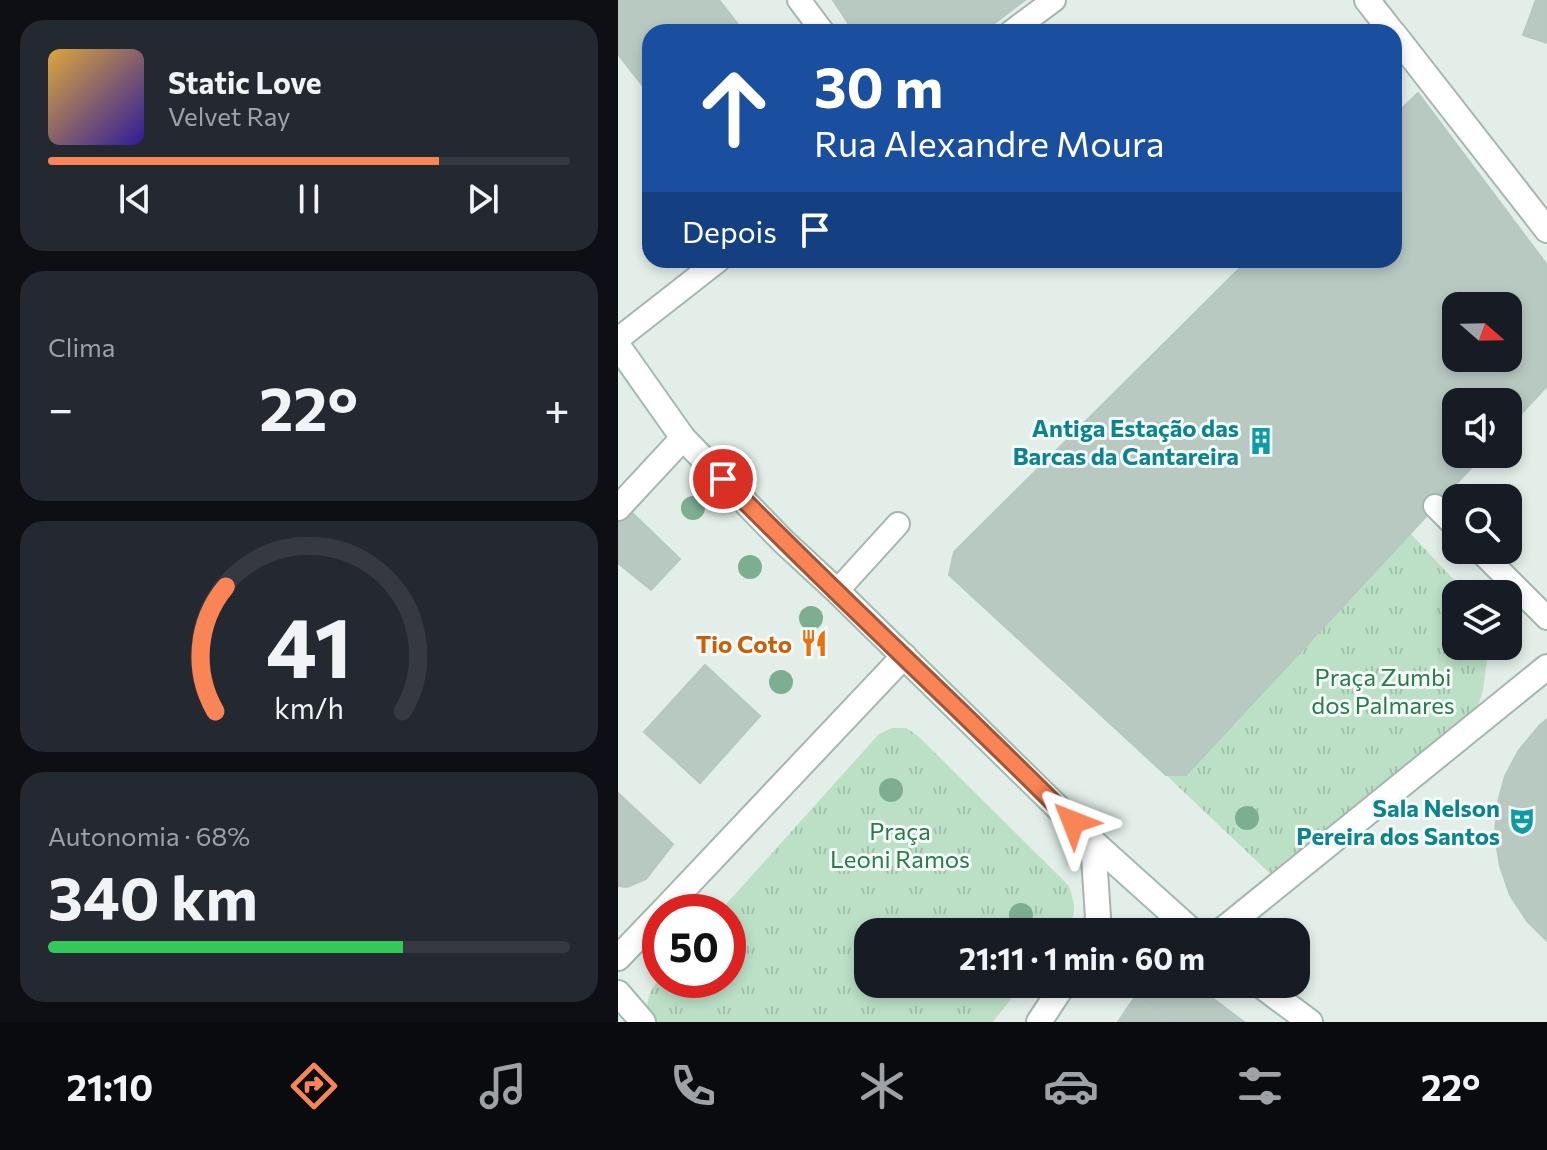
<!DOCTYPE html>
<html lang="pt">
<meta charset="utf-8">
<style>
body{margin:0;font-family:Commissioner,sans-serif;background:#242831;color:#f1f3f6;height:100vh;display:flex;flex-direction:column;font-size:30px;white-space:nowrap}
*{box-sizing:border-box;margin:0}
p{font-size:26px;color:#9ea1a6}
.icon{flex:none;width:44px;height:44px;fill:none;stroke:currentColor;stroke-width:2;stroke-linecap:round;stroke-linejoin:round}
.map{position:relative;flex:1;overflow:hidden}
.panel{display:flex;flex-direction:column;gap:20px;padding:20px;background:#0d0f14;width:618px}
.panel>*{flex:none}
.hud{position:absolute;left:24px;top:24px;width:760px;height:244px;border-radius:24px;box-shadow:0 4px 12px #0003;background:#1a4fa0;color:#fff;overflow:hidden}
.needle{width:52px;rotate:110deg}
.controls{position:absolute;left:824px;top:292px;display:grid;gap:16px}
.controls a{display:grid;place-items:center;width:80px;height:80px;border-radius:16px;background:#171b24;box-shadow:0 4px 12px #0003;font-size:40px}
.speed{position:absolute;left:24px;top:894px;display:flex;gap:16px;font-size:40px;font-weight:700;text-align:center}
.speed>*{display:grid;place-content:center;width:104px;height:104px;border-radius:50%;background:#171b24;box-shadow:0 4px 12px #0003;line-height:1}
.speed .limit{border:12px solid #d22;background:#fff;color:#111}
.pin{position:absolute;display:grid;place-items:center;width:68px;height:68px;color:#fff;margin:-34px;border:4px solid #fff;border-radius:50%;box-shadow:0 2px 8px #0007}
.me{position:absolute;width:88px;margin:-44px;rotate:315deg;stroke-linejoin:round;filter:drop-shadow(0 0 6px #0008)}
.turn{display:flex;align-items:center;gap:28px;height:168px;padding:0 40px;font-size:36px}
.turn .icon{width:104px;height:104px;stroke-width:2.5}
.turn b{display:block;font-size:56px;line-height:68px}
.then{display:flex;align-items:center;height:76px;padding:0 40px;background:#0003;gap:16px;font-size:30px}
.big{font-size:60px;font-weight:700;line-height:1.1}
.panel .card{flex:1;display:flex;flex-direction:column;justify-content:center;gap:12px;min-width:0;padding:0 28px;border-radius:24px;background:#242831}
.panel .dial{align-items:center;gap:0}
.dial svg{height:208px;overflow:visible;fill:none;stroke:#363941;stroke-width:7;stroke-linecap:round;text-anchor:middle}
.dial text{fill:#f1f3f6;stroke:none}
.song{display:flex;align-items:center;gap:24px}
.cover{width:96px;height:96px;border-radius:12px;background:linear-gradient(135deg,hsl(40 70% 55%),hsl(250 70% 35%))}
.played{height:8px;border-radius:4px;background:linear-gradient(90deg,#f98456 75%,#363941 75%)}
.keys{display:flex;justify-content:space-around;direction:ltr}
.heat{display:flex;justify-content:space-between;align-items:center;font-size:44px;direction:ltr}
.charge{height:12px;border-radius:6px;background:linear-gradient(90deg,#34c759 68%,#363941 0)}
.trip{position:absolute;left:236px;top:918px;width:456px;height:80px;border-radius:24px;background:#171b24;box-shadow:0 4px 12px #0003;font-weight:700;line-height:80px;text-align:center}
.dock{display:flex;height:128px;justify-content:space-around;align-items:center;background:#090b0e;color:#9ea1a6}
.dock .icon{width:56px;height:56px}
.dock .on{color:#f98456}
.dock b{font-size:36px;color:#f1f3f6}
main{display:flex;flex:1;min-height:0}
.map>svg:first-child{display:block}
</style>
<main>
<section class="panel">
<div class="card">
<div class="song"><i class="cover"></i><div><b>Static Love</b><p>Velvet Ray</p></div></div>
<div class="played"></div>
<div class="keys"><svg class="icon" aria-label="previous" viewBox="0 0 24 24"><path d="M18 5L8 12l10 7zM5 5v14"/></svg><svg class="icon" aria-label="pause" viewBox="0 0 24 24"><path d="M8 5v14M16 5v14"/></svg><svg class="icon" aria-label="next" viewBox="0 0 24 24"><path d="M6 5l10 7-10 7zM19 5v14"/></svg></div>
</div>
<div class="card"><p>Clima</p>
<div class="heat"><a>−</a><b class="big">22°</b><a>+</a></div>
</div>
<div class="card dial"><svg viewBox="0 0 100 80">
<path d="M14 69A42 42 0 1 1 86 69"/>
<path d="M14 69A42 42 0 0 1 18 21" stroke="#f98456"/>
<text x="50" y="56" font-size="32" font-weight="700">41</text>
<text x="50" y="72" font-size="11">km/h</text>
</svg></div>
<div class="card"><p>Autonomia · 68%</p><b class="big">340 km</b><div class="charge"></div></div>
</section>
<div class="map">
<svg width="929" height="1022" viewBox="0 0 929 1022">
<defs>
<pattern id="park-tufts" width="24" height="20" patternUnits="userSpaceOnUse" patternTransform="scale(2)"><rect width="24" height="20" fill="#bbe0c6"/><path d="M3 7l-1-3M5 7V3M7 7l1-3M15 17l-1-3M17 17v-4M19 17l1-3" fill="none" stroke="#a0c1ab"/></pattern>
</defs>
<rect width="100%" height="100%" fill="#e3eee9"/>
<path fill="url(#park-tufts)" d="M 792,533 L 849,594 L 838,594 L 838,646 L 867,646 L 869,660 L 865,690 L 853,729 L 662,883 L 548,775 L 569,775 Z
M 274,728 L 288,728 L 300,736 L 451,886 C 457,905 460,915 446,932 L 250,932 L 250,984 L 405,984 L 375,1022 L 34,1022 C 25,1006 31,991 42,978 L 42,980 L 110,980 L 110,912 L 101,912 L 261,734 Z"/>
<path fill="#b8c9c2" stroke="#b5c8c1" stroke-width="2" fill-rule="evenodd" d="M 0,0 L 101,0 L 126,32 L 32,32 L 32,95 L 0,54 Z
M 215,0 L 407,0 L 365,32 L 236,32 Z
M 918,0 L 929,0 L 929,43 L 905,35 Z
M 800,93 L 929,265 L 929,386 L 890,428 L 890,402 L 838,402 L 838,454 L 866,454 L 568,775 L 548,775 L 331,575 L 336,552 L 630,260 L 776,260 L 776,116 ZM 838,306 L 890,306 L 890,358 L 838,358 Z
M 4,503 L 62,559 L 33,590 L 0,563 L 0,509 Z
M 87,665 L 142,716 L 82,783 L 26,732 Z
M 929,719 L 929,941 L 909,921 L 892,895 L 882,866 L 877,836 L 879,806 L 887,776 L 901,750 L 921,726 Z
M 0,793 L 55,844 L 28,879 L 9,887 L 0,886 Z
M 530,984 L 576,984 L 626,1022 L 556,1022 L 519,994 Z
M 519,994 L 556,1022 L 500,1022 Z"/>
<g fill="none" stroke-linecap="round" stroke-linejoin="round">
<g stroke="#a5b6b1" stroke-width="26">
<path id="lane" d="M 181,0 L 205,32
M 393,32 L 436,0
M 0,339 L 101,260
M 817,506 L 838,527
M 861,550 L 929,618
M 219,591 L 280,524"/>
</g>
<g stroke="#a5b6b1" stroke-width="28">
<path id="street" d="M 749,0 L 774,32
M 776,34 L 929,230
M 0,508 L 65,438
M 475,842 L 480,917 L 476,932
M 44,912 L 286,656
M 602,932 L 929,667
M 0,958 L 42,914
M 421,1022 L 446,984"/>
</g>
<g stroke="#a1bab2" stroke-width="28">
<path id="secondary" d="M 0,346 L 65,438 L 165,541 L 219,591 L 475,842 L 575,932
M 641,984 L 692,1022
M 0,993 L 25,1022"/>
</g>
<use href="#lane" stroke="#fff" stroke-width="22"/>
<use href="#street" stroke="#fff" stroke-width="24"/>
<use href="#secondary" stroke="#fff" stroke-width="24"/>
</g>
<g fill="#7dae92">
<circle cx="75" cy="508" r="12"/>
<circle cx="132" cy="567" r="12"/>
<circle cx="193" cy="618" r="12"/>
<circle cx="163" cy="682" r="12"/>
<circle cx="273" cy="790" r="12"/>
<circle cx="629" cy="818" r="12"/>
<circle cx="403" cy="915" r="12"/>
</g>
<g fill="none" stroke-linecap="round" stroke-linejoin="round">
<g stroke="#a25638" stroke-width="20">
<path id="route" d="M 105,479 C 219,596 340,706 455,822"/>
</g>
<use href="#route" stroke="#f98456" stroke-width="14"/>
</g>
<defs>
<g id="building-bare" transform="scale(2.16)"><path d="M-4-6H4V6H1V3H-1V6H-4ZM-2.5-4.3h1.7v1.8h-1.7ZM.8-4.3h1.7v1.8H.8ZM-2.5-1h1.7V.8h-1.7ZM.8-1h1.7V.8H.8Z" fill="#0f9aa8" stroke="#f4faf7" stroke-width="2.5" paint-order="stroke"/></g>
<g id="restaurant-bare" transform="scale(2.16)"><path d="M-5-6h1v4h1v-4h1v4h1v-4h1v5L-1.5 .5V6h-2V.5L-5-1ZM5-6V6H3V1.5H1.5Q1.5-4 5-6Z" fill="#e8710a" stroke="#f4faf7" stroke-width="2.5" paint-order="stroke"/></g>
<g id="theatre-bare" transform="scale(2.16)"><path d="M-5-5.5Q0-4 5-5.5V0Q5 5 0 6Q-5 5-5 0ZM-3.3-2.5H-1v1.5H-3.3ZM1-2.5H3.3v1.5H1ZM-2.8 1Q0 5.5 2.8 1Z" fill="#0f9aa8" stroke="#f4faf7" stroke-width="2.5" paint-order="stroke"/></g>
</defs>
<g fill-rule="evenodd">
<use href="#building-bare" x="643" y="441"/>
<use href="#restaurant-bare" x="196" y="643"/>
<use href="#theatre-bare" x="904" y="821"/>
</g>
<g text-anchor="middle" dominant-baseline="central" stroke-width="6" stroke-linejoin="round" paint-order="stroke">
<g font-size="24" font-weight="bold" fill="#0d838f" stroke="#f4faf7" text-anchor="end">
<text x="621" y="427">Antiga Estação das<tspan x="621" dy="28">Barcas da Cantareira</tspan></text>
<text x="882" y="807">Sala Nelson<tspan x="882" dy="28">Pereira dos Santos</tspan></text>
</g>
<g font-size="24" font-weight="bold" fill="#c56008" stroke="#f4faf7" text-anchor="end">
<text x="174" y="643">Tio Coto</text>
</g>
<g font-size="24" fill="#29794b" stroke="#f4faf7">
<text x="765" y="676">Praça Zumbi<tspan x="765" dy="28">dos Palmares</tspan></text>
<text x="282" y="830">Praça<tspan x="282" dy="28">Leoni Ramos</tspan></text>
</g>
</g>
</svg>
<div class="controls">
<a><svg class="needle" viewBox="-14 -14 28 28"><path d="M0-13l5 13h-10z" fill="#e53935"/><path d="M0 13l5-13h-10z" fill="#9ea1a6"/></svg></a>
<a><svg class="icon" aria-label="sound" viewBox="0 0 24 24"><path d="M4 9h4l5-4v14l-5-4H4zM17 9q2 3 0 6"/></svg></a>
<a><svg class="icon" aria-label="search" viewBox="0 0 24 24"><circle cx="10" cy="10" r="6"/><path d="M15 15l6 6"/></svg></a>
<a><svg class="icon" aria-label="layers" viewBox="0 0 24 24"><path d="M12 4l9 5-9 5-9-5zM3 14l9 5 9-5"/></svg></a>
</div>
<div class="speed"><div class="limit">50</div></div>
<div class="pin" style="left:105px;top:479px;background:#d93025"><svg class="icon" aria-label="arrive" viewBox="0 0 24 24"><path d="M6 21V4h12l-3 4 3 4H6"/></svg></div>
<svg class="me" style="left:455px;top:822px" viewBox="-20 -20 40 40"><path d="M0-17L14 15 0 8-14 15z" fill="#f98456" stroke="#fff" stroke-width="4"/></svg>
<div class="trip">21:11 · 1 min · 60 m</div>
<div class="hud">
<div class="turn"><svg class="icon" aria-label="ahead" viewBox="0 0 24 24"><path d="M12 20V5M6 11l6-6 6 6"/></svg><div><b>30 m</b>Rua Alexandre Moura</div></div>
<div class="then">Depois<svg class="icon" aria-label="arrive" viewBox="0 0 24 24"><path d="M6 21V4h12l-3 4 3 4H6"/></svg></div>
</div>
</div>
</main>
<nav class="dock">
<b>21:10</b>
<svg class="icon on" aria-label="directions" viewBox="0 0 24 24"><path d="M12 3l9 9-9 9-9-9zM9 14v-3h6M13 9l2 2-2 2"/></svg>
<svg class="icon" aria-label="music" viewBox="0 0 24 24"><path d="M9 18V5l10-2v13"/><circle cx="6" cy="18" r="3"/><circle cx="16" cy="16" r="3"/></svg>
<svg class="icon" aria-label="phone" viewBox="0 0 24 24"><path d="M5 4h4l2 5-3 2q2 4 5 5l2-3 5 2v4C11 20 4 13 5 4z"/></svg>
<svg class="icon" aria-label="climate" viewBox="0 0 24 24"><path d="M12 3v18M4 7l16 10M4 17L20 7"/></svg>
<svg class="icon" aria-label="car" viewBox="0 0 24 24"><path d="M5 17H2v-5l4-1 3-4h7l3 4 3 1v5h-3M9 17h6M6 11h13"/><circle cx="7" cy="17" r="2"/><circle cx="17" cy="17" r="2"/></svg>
<svg class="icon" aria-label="filters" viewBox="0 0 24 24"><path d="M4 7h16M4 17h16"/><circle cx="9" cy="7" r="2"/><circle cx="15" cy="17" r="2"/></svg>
<b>22°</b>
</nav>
